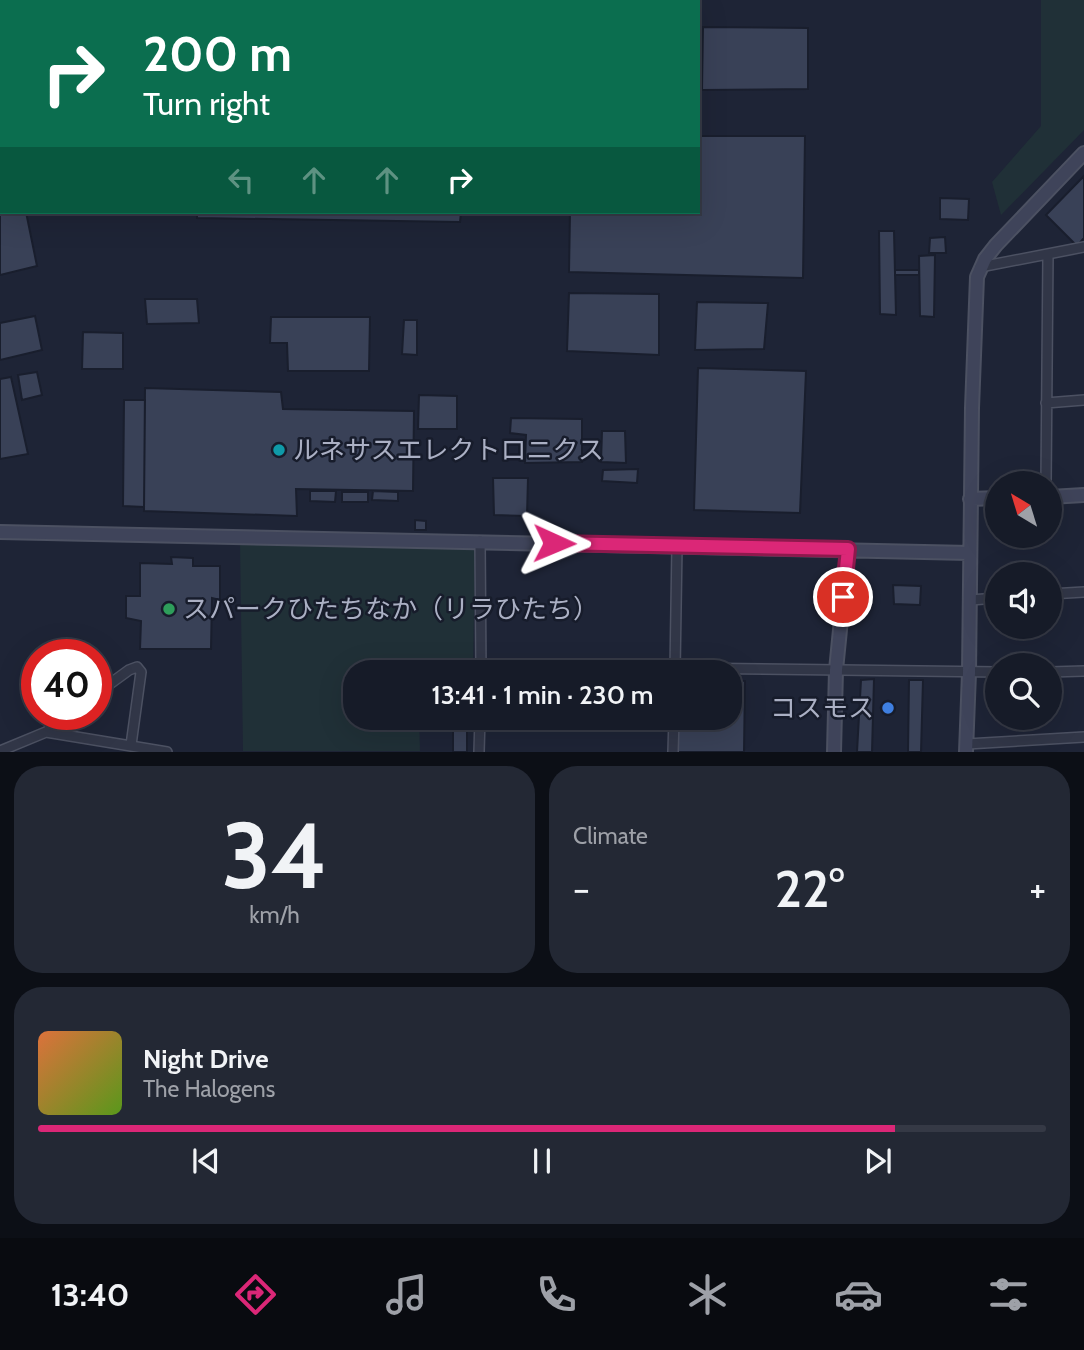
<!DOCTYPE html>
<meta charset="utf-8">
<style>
body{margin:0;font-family:Cabin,"Noto Sans JP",sans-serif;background:#232834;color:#f1f3f6;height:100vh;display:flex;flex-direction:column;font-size:26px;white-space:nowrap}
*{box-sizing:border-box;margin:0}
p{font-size:23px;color:#9ea1a8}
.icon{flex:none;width:38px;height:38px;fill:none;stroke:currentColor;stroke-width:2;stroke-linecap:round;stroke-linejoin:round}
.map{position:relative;height:752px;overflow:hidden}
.side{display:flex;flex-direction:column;gap:14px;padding:14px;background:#0c0f16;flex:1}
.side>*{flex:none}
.hud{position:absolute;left:0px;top:0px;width:700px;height:214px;box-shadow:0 7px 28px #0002,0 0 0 2px #353945;background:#0b6e4f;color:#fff;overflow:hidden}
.needle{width:46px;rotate:322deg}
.buttons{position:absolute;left:985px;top:471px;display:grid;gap:14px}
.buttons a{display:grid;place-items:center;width:77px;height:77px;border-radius:50%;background:#161b28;box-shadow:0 7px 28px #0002,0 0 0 2px #353945;font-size:35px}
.speed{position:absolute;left:21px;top:639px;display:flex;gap:14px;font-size:35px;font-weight:700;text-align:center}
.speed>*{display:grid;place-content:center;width:91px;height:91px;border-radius:50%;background:#161b28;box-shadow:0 7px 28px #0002,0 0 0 2px #353945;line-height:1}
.speed .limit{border:10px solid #d22;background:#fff;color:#111}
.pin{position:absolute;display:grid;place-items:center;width:60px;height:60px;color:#fff;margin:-30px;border:4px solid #fff;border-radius:50%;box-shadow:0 2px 7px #0007}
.me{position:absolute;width:77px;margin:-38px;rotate:91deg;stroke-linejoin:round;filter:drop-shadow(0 0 5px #0008)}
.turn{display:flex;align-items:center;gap:24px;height:147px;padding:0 28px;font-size:32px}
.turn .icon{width:91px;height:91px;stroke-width:2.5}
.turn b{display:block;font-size:49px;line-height:60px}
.lanes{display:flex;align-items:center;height:66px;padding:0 28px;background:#0003;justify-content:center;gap:35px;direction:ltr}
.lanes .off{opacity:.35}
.big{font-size:52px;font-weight:600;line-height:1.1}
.side .card{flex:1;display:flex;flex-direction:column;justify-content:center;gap:10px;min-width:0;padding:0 24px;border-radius:28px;background:#232834}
.side .dial{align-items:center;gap:0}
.dial b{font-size:91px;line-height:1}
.song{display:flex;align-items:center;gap:21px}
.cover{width:84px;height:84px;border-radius:10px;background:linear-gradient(135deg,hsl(20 70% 55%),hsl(90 70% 35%))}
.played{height:7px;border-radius:4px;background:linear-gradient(90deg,#db2777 85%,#353945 85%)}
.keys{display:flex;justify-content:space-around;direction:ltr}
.heat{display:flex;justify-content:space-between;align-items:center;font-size:38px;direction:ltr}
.side .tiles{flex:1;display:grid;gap:14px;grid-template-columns:1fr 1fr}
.card:last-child{grid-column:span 2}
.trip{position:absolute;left:343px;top:660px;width:399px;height:70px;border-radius:28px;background:#161b28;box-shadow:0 7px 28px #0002,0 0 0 2px #353945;font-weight:600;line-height:70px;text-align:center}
.dock{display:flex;height:112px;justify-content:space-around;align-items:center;background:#090b10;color:#9ea1a8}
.dock .icon{width:49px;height:49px}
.dock .on{color:#db2777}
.dock b{font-size:32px;color:#f1f3f6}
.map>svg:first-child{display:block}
</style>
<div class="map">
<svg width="1084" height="752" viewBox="0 0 1084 752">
<rect width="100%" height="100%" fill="#1e2436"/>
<path fill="#203037" d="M 1041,0 L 1084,0 L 1084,130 L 1001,215 L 992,182 L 1041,126 Z
M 240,542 L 475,546 L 473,672 L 355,672 L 355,718 L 419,718 L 420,751 L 243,751 Z"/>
<path fill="#394157" stroke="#191e2d" stroke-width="2" d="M 523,0 L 622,0 L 622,2 L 523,2 Z
M 703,27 L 808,28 L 808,89 L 702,90 Z
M 698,136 L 805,136 L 803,278 L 569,272 L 570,212 L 698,212 Z
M 0,157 L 2,157 L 2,212 L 26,212 L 37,266 L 0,275 Z
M 1084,176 L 1084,238 L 1077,246 L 1046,215 Z
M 940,198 L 969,199 L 968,220 L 940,219 Z
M 197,212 L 461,212 L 460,222 L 197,218 Z
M 879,231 L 894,231 L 896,315 L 880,314 Z
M 945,237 L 946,253 L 929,253 L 930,238 Z
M 935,255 L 934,317 L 920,316 L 919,256 Z
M 895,270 L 919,270 L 919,275 L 895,275 Z
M 569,293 L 659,294 L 659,355 L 567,351 Z
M 145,299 L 197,299 L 199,323 L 147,324 Z
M 697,302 L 768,303 L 764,349 L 695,350 Z
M 35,316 L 42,350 L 0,360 L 0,323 Z
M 271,317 L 370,317 L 369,371 L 288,371 L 287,343 L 270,343 Z
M 404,320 L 417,320 L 417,355 L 402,354 Z
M 83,332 L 123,333 L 123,369 L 82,369 Z
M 698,368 L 806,371 L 800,513 L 694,510 Z
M 37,372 L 42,395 L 22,400 L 18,375 Z
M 11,377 L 28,454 L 0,459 L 0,379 Z
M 145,388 L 281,392 L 283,409 L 414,411 L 413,491 L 296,489 L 297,516 L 144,511 Z
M 419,395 L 457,396 L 457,429 L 418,429 Z
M 124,400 L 145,400 L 144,507 L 123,506 Z
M 511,418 L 582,419 L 582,462 L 525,463 L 526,435 L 510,433 Z
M 602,431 L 625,431 L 626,463 L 601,462 Z
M 638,469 L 637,483 L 602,481 L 603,470 Z
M 493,478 L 528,478 L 527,516 L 494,515 Z
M 310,491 L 336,491 L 335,502 L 310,501 Z
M 373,491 L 398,492 L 398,501 L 372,500 Z
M 342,492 L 368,492 L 368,502 L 342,502 Z
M 415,520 L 426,521 L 426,530 L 415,530 Z
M 171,557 L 193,558 L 193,566 L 220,566 L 220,600 L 212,598 L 211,649 L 140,649 L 141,621 L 126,618 L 126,596 L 140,596 L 140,563 L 172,564 Z
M 893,585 L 921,586 L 920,605 L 894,604 Z
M 874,679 L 872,752 L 857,752 L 861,680 Z
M 909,680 L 923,680 L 921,752 L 908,752 Z
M 730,681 L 745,681 L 744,752 L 677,752 L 677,718 L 730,718 Z
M 467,730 L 467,752 L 453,752 L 453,731 Z"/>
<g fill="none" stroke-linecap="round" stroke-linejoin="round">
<g stroke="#4c5162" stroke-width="12">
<path id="street" d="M 980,267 L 1084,247
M 1046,403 L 1084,400
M 1046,483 L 1048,254
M 480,541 L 481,672
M 1050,594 L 1084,592
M 970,600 L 998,598
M 675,668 L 998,672
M 675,670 L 677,546
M 1050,672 L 1084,671
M 96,694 L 129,670 L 137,667 L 141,672 L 131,745
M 46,732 L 167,752
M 967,744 L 1084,737
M 0,751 L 46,732 L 70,714
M 479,752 L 480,718
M 673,752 L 674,718"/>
</g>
<g stroke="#4c5162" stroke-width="16">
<path id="secondary" d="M 1050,497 L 1084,495
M 970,499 L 998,498
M 0,532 L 970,553
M 834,752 L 836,670 L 848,549
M 966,752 L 969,673 L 972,408 L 977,277 L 985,259 L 996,245 L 1084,153"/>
</g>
<use href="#street" stroke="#313647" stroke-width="9"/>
<use href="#secondary" stroke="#3f445a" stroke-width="12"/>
</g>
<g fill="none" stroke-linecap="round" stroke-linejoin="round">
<g stroke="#8e194d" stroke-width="18">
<path id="route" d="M 554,543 L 848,549 L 843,597"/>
</g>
<use href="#route" stroke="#db2777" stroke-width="12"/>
</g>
<circle fill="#0f9aa8" stroke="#171c2b" stroke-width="2.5" cx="279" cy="450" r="7"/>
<circle fill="#2e9e5b" stroke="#171c2b" stroke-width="2.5" cx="169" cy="609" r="7"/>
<circle fill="#3f7fe0" stroke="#171c2b" stroke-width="2.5" cx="888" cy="708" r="7"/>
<g text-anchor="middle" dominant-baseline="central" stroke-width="5" stroke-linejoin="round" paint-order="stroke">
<g font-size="26" fill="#abb0c4" stroke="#171c2b" text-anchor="start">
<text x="293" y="450">ルネサスエレクトロニクス</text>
<text x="183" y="609">スパークひたちなか（リラひたち）</text>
<text x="874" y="708" text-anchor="end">コスモス</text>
</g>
</g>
</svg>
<div class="buttons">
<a><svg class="needle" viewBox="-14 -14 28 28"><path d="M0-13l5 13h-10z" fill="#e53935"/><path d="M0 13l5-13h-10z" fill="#9ea1a8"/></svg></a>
<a><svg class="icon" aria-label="sound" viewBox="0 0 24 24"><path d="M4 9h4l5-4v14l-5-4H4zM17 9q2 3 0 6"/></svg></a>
<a><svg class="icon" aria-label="search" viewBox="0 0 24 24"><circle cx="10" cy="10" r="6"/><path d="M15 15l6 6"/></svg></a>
</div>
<div class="speed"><div class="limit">40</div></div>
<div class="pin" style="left:843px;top:597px;background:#d93025"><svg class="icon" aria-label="arrive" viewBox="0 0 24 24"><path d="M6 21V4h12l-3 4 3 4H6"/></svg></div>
<svg class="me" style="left:554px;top:543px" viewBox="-20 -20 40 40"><path d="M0-17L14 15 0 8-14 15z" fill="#db2777" stroke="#fff" stroke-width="4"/></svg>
<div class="trip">13:41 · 1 min · 230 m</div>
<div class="hud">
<div class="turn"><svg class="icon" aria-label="right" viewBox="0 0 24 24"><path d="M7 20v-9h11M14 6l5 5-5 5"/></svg><div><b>200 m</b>Turn right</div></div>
<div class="lanes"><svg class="icon off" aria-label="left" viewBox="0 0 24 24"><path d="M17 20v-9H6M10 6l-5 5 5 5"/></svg><svg class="icon off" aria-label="ahead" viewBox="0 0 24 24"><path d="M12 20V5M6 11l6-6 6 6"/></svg><svg class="icon off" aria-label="ahead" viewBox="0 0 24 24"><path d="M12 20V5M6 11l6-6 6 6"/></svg><svg class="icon" aria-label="right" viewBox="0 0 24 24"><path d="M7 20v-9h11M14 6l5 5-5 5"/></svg></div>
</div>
</div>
<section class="side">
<div class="tiles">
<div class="card dial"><b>34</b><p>km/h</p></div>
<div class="card"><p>Climate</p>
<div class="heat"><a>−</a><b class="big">22°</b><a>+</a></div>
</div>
<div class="card">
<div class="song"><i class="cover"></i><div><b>Night Drive</b><p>The Halogens</p></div></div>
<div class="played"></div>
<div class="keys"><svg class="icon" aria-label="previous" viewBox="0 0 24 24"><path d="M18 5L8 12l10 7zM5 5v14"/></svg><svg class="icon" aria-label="pause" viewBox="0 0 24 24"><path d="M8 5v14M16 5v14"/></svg><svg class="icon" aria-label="next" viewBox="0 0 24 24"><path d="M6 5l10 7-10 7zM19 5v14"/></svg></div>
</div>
</div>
</section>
<nav class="dock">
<b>13:40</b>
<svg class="icon on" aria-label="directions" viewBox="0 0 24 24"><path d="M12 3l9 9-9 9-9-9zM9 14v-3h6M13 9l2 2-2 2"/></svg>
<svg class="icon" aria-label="music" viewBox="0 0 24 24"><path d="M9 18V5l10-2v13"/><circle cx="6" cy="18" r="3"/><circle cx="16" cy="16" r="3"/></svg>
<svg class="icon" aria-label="phone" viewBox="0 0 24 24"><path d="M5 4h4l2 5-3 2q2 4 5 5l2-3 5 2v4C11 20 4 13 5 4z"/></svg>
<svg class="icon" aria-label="climate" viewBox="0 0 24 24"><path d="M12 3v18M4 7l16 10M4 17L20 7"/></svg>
<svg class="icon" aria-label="car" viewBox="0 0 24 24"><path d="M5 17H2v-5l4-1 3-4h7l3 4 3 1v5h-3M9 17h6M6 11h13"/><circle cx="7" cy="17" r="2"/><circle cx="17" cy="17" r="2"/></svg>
<svg class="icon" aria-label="filters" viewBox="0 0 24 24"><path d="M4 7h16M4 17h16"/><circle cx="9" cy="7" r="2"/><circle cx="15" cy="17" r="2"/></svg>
</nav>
